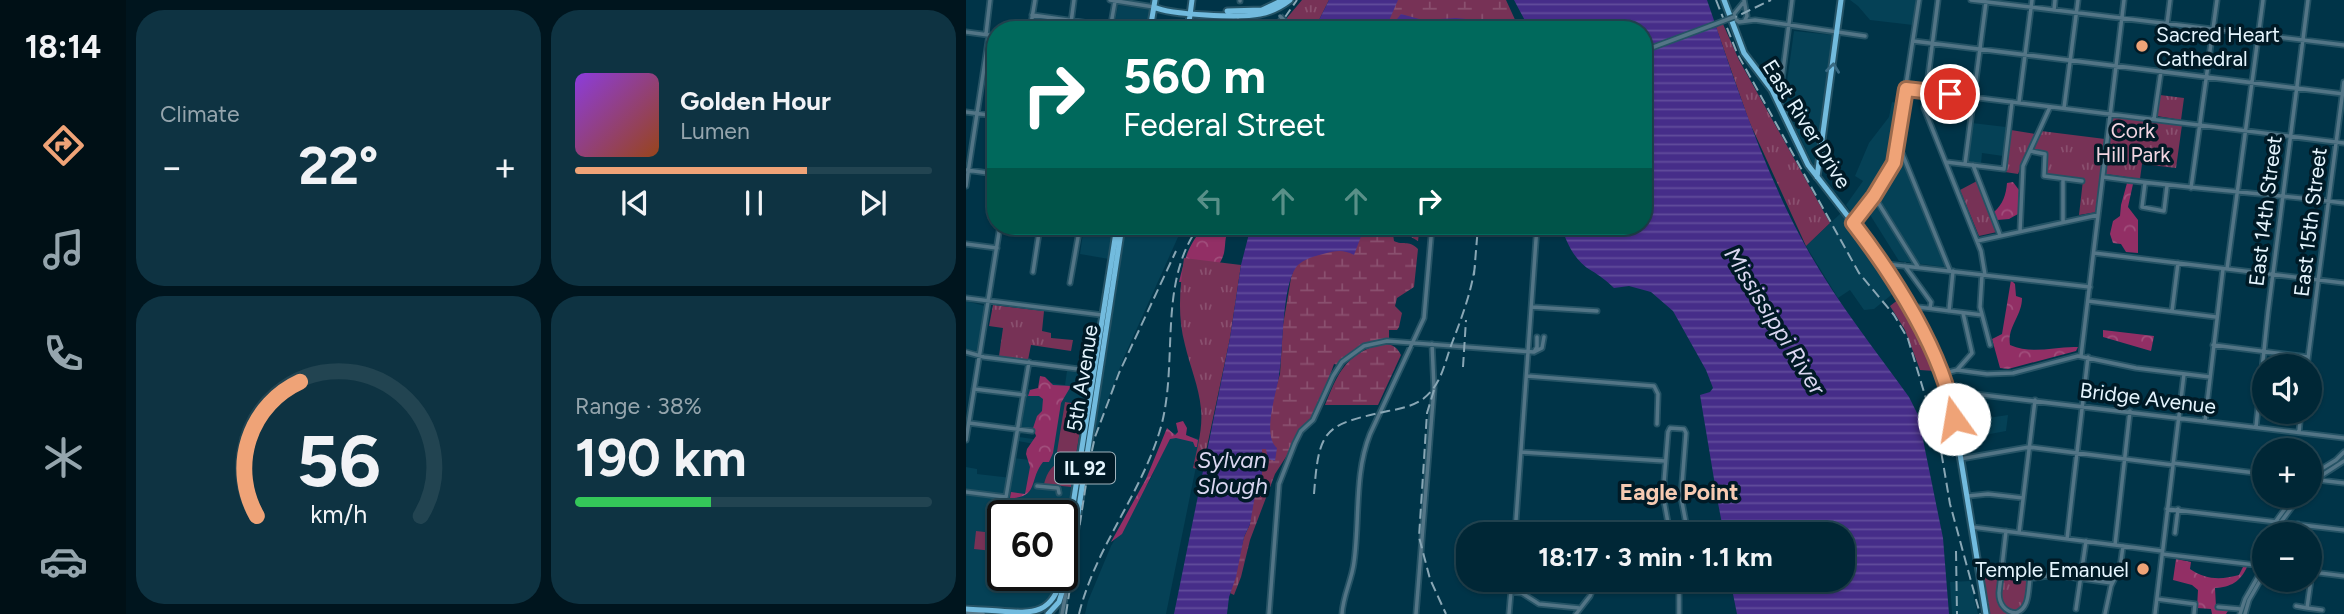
<!DOCTYPE html>
<meta charset="utf-8">
<style>
body{margin:0;font-family:Figtree,sans-serif;background:#0e3342;color:#f1f3f6;height:100vh;display:flex;flex-direction:column;font-size:26px;white-space:nowrap}
*{box-sizing:border-box;margin:0}
p{font-size:23px;color:#95a5ad}
.icon{flex:none;width:38px;height:38px;fill:none;stroke:currentColor;stroke-width:2;stroke-linecap:round;stroke-linejoin:round}
.map{position:relative;flex:1;overflow:hidden}
.side{display:flex;flex-direction:column;gap:10px;padding:10px;background:#00151e;width:840px}
.side>*{flex:none}
.banner{position:absolute;left:21px;top:21px;width:665px;height:214px;border-radius:28px;box-shadow:0 2px 5px #0004,0 0 0 2px #224451;background:#00695c;color:#fff;overflow:hidden}
.fabs{position:absolute;left:1286px;top:354px;display:grid;gap:14px}
.fabs a{display:grid;place-items:center;width:70px;height:70px;border-radius:50%;background:#002736;box-shadow:0 2px 5px #0004,0 0 0 2px #224451;font-size:35px}
.speed{position:absolute;left:21px;top:500px;display:flex;gap:14px;font-size:35px;font-weight:700;text-align:center}
.speed>*{display:grid;place-content:center;width:91px;height:91px;border-radius:50%;background:#002736;box-shadow:0 2px 5px #0004,0 0 0 2px #224451;line-height:1}
.speed .limit{border:4px solid #111;border-radius:10px;background:#fff;color:#111}
.pin{position:absolute;display:grid;place-items:center;width:60px;height:60px;color:#fff;margin:-30px;border:4px solid #fff;border-radius:50%;box-shadow:0 2px 7px #0007}
.me{position:absolute;width:77px;margin:-38px;rotate:347deg;stroke-linejoin:round;filter:drop-shadow(0 0 5px #0008)}
.turn{display:flex;align-items:center;gap:24px;height:147px;padding:0 21px;font-size:32px}
.turn .icon{width:91px;height:91px;stroke-width:2.5}
.turn b{display:block;font-size:49px;line-height:60px}
.lanes{display:flex;align-items:center;height:66px;padding:0 21px;background:#0003;justify-content:center;gap:35px;direction:ltr}
.lanes .off{opacity:.35}
.big{font-size:52px;font-weight:700;line-height:1.1}
.side .card{flex:1;display:flex;flex-direction:column;justify-content:center;gap:10px;min-width:0;padding:0 24px;border-radius:28px;background:#0e3342}
.side .dial{align-items:center;gap:0}
.dial svg{height:182px;overflow:visible;fill:none;stroke:#224451;stroke-width:7;stroke-linecap:round;text-anchor:middle}
.dial text{fill:#f1f3f6;stroke:none}
.song{display:flex;align-items:center;gap:21px}
.cover{width:84px;height:84px;border-radius:10px;background:linear-gradient(135deg,hsl(270 70% 55%),hsl(20 70% 35%))}
.played{height:7px;border-radius:4px;background:linear-gradient(90deg,#efa377 65%,#224451 65%)}
.keys{display:flex;justify-content:space-around;direction:ltr}
.heat{display:flex;justify-content:space-between;align-items:center;font-size:38px;direction:ltr}
.charge{height:10px;border-radius:5px;background:linear-gradient(90deg,#34c759 38%,#224451 0)}
.side .tiles{flex:1;display:grid;gap:10px;grid-template-columns:repeat(2,1fr)}
.trip{position:absolute;left:490px;top:522px;width:399px;height:70px;border-radius:28px;background:#002736;box-shadow:0 2px 5px #0004,0 0 0 2px #224451;font-weight:700;line-height:70px;text-align:center}
main{display:flex;flex:1;min-height:0}
.tab-bar{display:flex;flex-direction:column;width:126px;justify-content:space-around;align-items:center;background:#001016;color:#95a5ad}
.tab-bar .icon{width:49px;height:49px}
.tab-bar .selected{color:#efa377}
.tab-bar b{font-size:32px;color:#f1f3f6}
.map>svg:first-child{display:block}
</style>
<main>
<nav class="tab-bar">
<b>18:14</b>
<svg class="icon selected" aria-label="directions" viewBox="0 0 24 24"><path d="M12 3l9 9-9 9-9-9zM9 14v-3h6M13 9l2 2-2 2"/></svg>
<svg class="icon" aria-label="music" viewBox="0 0 24 24"><path d="M9 18V5l10-2v13"/><circle cx="6" cy="18" r="3"/><circle cx="16" cy="16" r="3"/></svg>
<svg class="icon" aria-label="phone" viewBox="0 0 24 24"><path d="M5 4h4l2 5-3 2q2 4 5 5l2-3 5 2v4C11 20 4 13 5 4z"/></svg>
<svg class="icon" aria-label="climate" viewBox="0 0 24 24"><path d="M12 3v18M4 7l16 10M4 17L20 7"/></svg>
<svg class="icon" aria-label="car" viewBox="0 0 24 24"><path d="M5 17H2v-5l4-1 3-4h7l3 4 3 1v5h-3M9 17h6M6 11h13"/><circle cx="7" cy="17" r="2"/><circle cx="17" cy="17" r="2"/></svg>
</nav>
<section class="side">
<div class="tiles">
<div class="card"><p>Climate</p>
<div class="heat"><a>−</a><b class="big">22°</b><a>+</a></div>
</div>
<div class="card">
<div class="song"><i class="cover"></i><div><b>Golden Hour</b><p>Lumen</p></div></div>
<div class="played"></div>
<div class="keys"><svg class="icon" aria-label="previous" viewBox="0 0 24 24"><path d="M18 5L8 12l10 7zM5 5v14"/></svg><svg class="icon" aria-label="pause" viewBox="0 0 24 24"><path d="M8 5v14M16 5v14"/></svg><svg class="icon" aria-label="next" viewBox="0 0 24 24"><path d="M6 5l10 7-10 7zM19 5v14"/></svg></div>
</div>
<div class="card dial"><svg viewBox="0 0 100 80">
<path d="M14 69A42 42 0 1 1 86 69"/>
<path d="M14 69A42 42 0 0 1 33 10" stroke="#efa377"/>
<text x="50" y="56" font-size="32" font-weight="700">56</text>
<text x="50" y="72" font-size="11">km/h</text>
</svg></div>
<div class="card"><p>Range · 38%</p><b class="big">190 km</b><div class="charge"></div></div>
</div>
</section>
<div class="map">
<svg width="1378" height="614" viewBox="0 0 1378 614">
<defs>
<pattern id="forest-crowns" width="20" height="18" patternUnits="userSpaceOnUse" patternTransform="scale(1.75)"><rect width="20" height="18" fill="#922f65"/><path d="M2 6a3 3 0 1 1 6 0M12 15a3 3 0 1 1 6 0" fill="none" stroke="#a14e7c"/></pattern>
<pattern id="wetland-marsh" width="20" height="14" patternUnits="userSpaceOnUse" patternTransform="scale(1.75)"><rect width="20" height="14" fill="#773256"/><path d="M1 5h8M5 5V1M11 12h8M15 12V8" fill="none" stroke="#8a506f"/></pattern>
<pattern id="park-tufts" width="24" height="20" patternUnits="userSpaceOnUse" patternTransform="scale(1.75)"><rect width="24" height="20" fill="#773256"/><path d="M3 7l-1-3M5 7V3M7 7l1-3M15 17l-1-3M17 17v-4M19 17l1-3" fill="none" stroke="#8a506f"/></pattern>
<pattern id="water-rules" width="6" height="5" patternUnits="userSpaceOnUse" patternTransform="scale(1.75)"><rect width="6" height="5" fill="#462d89"/><path d="M0 2.5h6" fill="none" stroke="#614c9b"/></pattern>
</defs>
<rect width="100%" height="100%" fill="#003448"/>
<path fill="#054156" d="M 884,0 L 951,0 L 947,25 L 904,20 L 892,6 Z
M 152,5 L 184,10 L 181,27 L 149,22 Z
M 828,31 L 867,35 L 850,163 L 847,164 L 818,104 Z
M 926,102 L 935,104 L 927,160 L 904,197 L 888,216 L 880,205 L 897,181 L 889,176 L 903,143 L 923,117 Z
M 1006,123 L 1040,127 L 1037,156 L 1016,153 L 1015,164 L 1001,162 Z
M 936,157 L 979,267 L 933,261 L 901,210 Z
M 875,213 L 929,292 L 908,309 L 898,310 L 884,290 L 872,298 L 840,246 Z
M 118,226 L 148,230 L 143,259 L 114,254 Z
M 159,226 L 217,226 L 158,357 L 125,444 Z
M 0,301 L 19,306 L 12,351 L 0,350 Z
M 101,371 L 126,374 L 96,563 L 96,516 L 37,516 L 37,576 L 94,576 L 90,588 L 73,608 L 57,611 L 0,604 L 0,467 L 11,469 L 11,474 L 46,478 L 49,458 L 71,461 L 74,445 L 52,441 L 53,437 L 74,440 L 76,430 L 54,427 L 62,389 L 76,390 L 77,382 L 99,385 Z
M 1042,415 L 1040,431 L 997,439 L 994,422 Z
M 204,432 L 233,439 L 233,452 L 200,614 L 119,614 L 122,601 L 145,546 L 185,478 Z
M 1004,581 L 1012,614 L 986,614 L 984,582 Z"/>
<path fill="#773256" d="M 99,402 L 118,405 L 110,455 L 91,452 Z
M 99,460 L 110,461 L 105,487 L 78,484 C 81,472 86,464 99,460 Z
M 10,531 L 37,534 L 36,552 L 8,549 Z"/>
<path fill="url(#forest-crowns)" d="M 1047,182 L 1053,190 L 1052,214 L 1043,219 L 1031,220 L 1028,212 C 1037,204 1040,195 1041,183 Z
M 1161,183 L 1167,184 L 1162,207 L 1172,220 L 1172,253 L 1160,252 L 1155,244 L 1147,243 L 1144,234 L 1147,221 L 1154,216 L 1155,205 Z
M 240,226 L 274,226 L 274,229 L 267,232 L 263,230 C 258,238 260,244 258,253 C 253,273 233,282 213,282 C 218,261 223,241 240,226 Z
M 1045,280 L 1049,284 L 1050,296 L 1056,298 C 1056,316 1041,327 1044,345 C 1067,355 1088,346 1112,347 L 1110,351 L 1042,369 L 1034,368 L 1026,339 L 1036,334 Z
M 1137,330 L 1188,336 L 1185,351 L 1137,337 Z
M 74,376 L 79,377 L 87,385 L 105,386 L 95,403 L 87,453 L 83,462 L 77,462 C 63,479 73,498 44,498 L 45,492 L 59,494 L 64,467 L 60,454 L 61,449 L 70,436 L 67,428 L 71,416 L 76,411 L 77,399 L 73,396 L 62,396 L 64,390 L 72,388 Z
M 217,421 L 221,428 L 220,435 L 232,440 L 231,447 L 229,447 L 227,442 L 210,438 L 204,439 L 156,534 L 145,542 L 180,479 L 201,428 L 209,435 L 212,432 L 210,423 Z
M 1210,559 L 1225,562 L 1224,569 C 1240,580 1255,580 1273,575 L 1277,567 L 1281,567 C 1274,582 1265,587 1249,588 L 1250,607 L 1262,611 L 1260,614 L 1246,614 L 1245,609 L 1231,608 L 1232,590 L 1226,585 L 1207,580 Z"/>
<path fill="url(#wetland-marsh)" d="M 424,0 L 540,0 L 551,24 L 550,30 L 417,30 Z
M 341,226 L 454,226 L 452,241 L 433,230 L 427,234 L 428,241 C 437,246 442,239 452,249 L 448,287 L 431,298 L 429,306 L 436,313 L 433,327 L 431,330 L 423,330 L 423,338 C 401,343 388,349 372,365 L 368,364 L 352,409 L 342,423 L 335,429 L 325,449 L 309,474 L 284,540 L 275,577 L 268,595 L 264,593 L 278,537 L 284,524 L 291,449 L 314,374 L 317,325 L 325,278 Z
M 414,344 C 425,344 430,345 435,355 L 412,405 L 359,405 C 372,373 379,355 414,344 Z"/>
<path fill="url(#park-tufts)" d="M 336,0 L 363,0 L 348,30 L 334,30 L 320,19 Z
M 757,24 L 773,60 L 864,223 L 840,246 L 783,121 L 750,27 Z
M 1194,95 L 1218,98 L 1215,120 L 1191,116 Z
M 1147,117 L 1216,125 L 1210,168 L 1176,164 L 1174,179 L 1140,174 Z
M 1045,130 L 1069,134 L 1052,174 L 1039,172 Z
M 1075,131 L 1139,139 L 1131,212 L 1113,215 L 1117,180 L 1080,175 L 1080,152 L 1067,150 Z
M 1011,181 L 1031,232 L 1013,236 L 994,190 Z
M 218,258 L 275,265 L 264,338 L 236,470 L 227,468 C 231,448 237,429 235,409 C 233,386 224,367 219,345 C 211,315 214,288 218,258 Z
M 933,299 L 968,371 L 954,370 L 939,330 L 924,306 Z
M 27,305 L 78,311 L 76,331 L 85,333 L 85,338 L 107,340 L 105,351 L 65,345 L 62,360 L 33,356 L 37,328 L 23,326 Z
M 1013,564 L 1034,566 L 1033,576 L 1061,581 L 1058,605 L 1051,612 L 1044,611 L 1043,614 L 1022,614 Z"/>
<path fill="url(#water-rules)" d="M 363,0 L 432,0 L 422,23 L 427,24 L 435,14 L 457,20 L 490,18 L 531,22 L 549,20 L 550,30 L 348,30 Z
M 548,0 L 741,0 C 768,79 794,160 833,234 C 863,292 905,344 943,397 L 952,415 L 977,538 L 983,614 L 771,614 L 764,579 L 877,579 L 877,534 L 758,534 L 752,503 L 752,487 L 749,485 L 734,395 L 744,392 L 747,388 L 740,370 L 707,311 L 685,292 L 663,286 L 648,288 C 640,280 634,276 626,271 C 608,261 601,243 595,226 L 677,226 L 677,30 L 564,30 Z
M 285,226 L 399,226 L 388,255 C 376,249 370,251 357,254 C 349,256 338,259 332,265 C 315,283 318,351 313,376 C 310,395 296,435 311,448 L 309,461 L 302,459 L 300,449 L 296,449 L 296,481 L 290,490 L 284,524 L 278,537 L 270,577 L 263,597 L 261,614 L 208,614 L 264,338 L 275,265 Z"/>
<g fill="none" stroke-linecap="round" stroke-linejoin="round">
<g stroke="#255365" stroke-width="7">
<path id="minor" d="M 144,0 L 188,7
M 778,0 L 781,16 L 779,20
M 972,0 L 958,108 L 1015,251 L 1019,275
M 1005,0 L 1378,45
M 274,1 L 274,0
M 777,3 L 768,14 L 769,19 L 773,22 L 789,20 L 899,36
M 1088,10 L 1089,0
M 66,15 L 172,30
M 1201,24 L 1204,0
M 64,30 L 69,0
M 104,30 L 108,0
M 144,30 L 149,1
M 270,30 L 272,20
M 0,32 L 30,36
M 20,34 L 24,0
M 947,41 L 1378,94
M 940,89 L 1378,143
M 813,102 L 826,0
M 1053,102 L 1066,0
M 1098,108 L 1112,0
M 0,112 L 30,116
M 1188,119 L 1195,71
M 931,151 L 936,153 L 984,271
M 1064,151 L 1079,154 L 1078,176 L 1116,181
M 980,162 L 1038,169 L 1046,102
M 999,164 L 1020,2
M 1007,165 L 1034,235
M 0,170 L 30,174
M 1137,177 C 1217,188 1297,193 1378,203
M 1179,183 L 1176,207 L 1198,211 L 1201,186
M 0,186 L 23,35
M 1225,188 L 1251,0
M 908,196 L 952,267
M 1097,221 L 1097,179
M 887,223 L 914,188 L 928,163 L 953,0
M 1054,231 L 1057,166 L 1084,107
M 1011,241 L 1132,215
M 0,244 L 31,248
M 1128,253 L 1378,283
M 917,266 L 920,264 L 1124,287
M 939,266 L 965,302 L 964,308
M 1261,269 L 1297,0
M 67,272 L 74,226
M 1016,275 L 1014,307 L 1024,345
M 104,283 L 114,226
M 0,298 L 136,315
M 1122,301 L 1250,317
M 566,307 L 631,311
M 945,309 L 952,307 L 1016,315
M 983,311 L 987,271
M 1206,311 L 1212,263
M 1247,345 L 1342,357
M 0,352 L 18,357 L 128,371
M 568,352 L 576,348 L 578,337
M 568,352 L 571,347 L 571,337
M 1115,356 L 1158,0
M 1341,366 L 1378,82
M 991,370 L 1006,353 L 997,313
M 975,374 L 991,370 L 1021,374 L 1047,373 L 1112,356 L 1170,368 L 1244,377
M 561,376 L 688,386 L 692,394 L 691,424
M 8,389 L 58,395
M 983,391 L 1378,438
M 1239,421 L 1257,269
M 3,423 L 66,431
M 1290,427 L 1302,312 L 1342,0
M 1333,432 L 1335,411
M 0,440 L 34,226
M 555,452 L 699,461
M 994,459 L 1063,447 L 1207,465
M 1207,463 L 1298,474
M 1344,476 L 1370,460 L 1378,452
M 1344,479 L 1378,483
M 1344,483 L 1378,461
M 71,486 L 92,488 L 93,493
M 0,492 L 40,497 L 63,362
M 698,496 L 715,497
M 1002,496 L 1022,494 L 1057,498
M 1201,509 L 1378,530
M 1006,527 L 1196,551
M 1040,531 L 1033,593 C 1033,604 1039,612 1050,613 C 1064,608 1062,591 1064,578
M 1053,533 L 1069,400
M 1209,533 L 1212,509
M 549,534 L 571,226
M 570,534 L 570,525 L 681,532
M 704,534 L 697,495 L 702,432 L 704,428 L 718,429 L 720,433 L 715,497 L 722,534
M 1305,534 L 1310,521 L 1329,495
M 1311,534 L 1315,522 L 1335,495
M 1331,534 L 1332,524
M 1101,539 L 1122,357
M 1149,545 L 1164,411
M 1196,554 L 1298,566
M 1346,572 L 1341,608 L 1356,610
M 1346,572 L 1378,576
M 1034,574 L 1068,578 L 1088,575 L 1146,583
M 713,579 L 713,614
M 713,582 L 727,579
M 545,592 L 556,593 L 573,604 L 613,608
M 1191,599 L 1229,604 L 1228,614
M 1330,606 L 1341,608
M 1252,607 L 1274,609
M 1110,609 L 1120,541
M 0,612 L 17,614
M 96,614 L 102,582
M 303,614 L 313,484 L 329,443 L 335,431 L 347,420 L 367,376 L 376,362 L 398,346 L 421,341 L 568,352
M 376,614 C 377,595 386,580 388,562 C 394,520 388,474 404,434 L 458,318 L 466,226
M 450,614 L 468,388 L 466,344
M 543,614 L 546,579
M 610,614 L 624,596 L 631,579
M 1139,614 L 1145,586 L 1154,568 L 1157,546
M 1189,614 L 1218,374
M 1274,614 L 1279,599 L 1298,566
M 1279,614 L 1283,600 L 1298,574"/>
</g>
<g stroke="#255365" stroke-width="9">
<path id="major" d="M 758,0 L 778,53 L 806,90 L 842,165 L 891,228 L 943,306 L 979,382 L 986,405 L 1020,614
M 188,7 C 204,15 275,18 294,14 C 305,12 315,7 324,0
M 261,11 L 296,10 L 317,0
M 184,30 L 189,0
M 222,30 L 226,0
M 851,177 L 875,0
M 96,574 L 151,226
M 0,609 C 11,610 22,610 33,611 C 68,614 87,614 96,576
M 82,614 L 93,602 L 104,566 L 156,226"/>
</g>
<use href="#minor" stroke="#537586" stroke-width="3.5"/>
<use href="#major" stroke="#72bbde" stroke-width="5"/>
<path stroke="#89a7b5" stroke-width="2" stroke-dasharray="10 5" stroke-linecap="butt" d="M 750,0 L 771,53 L 893,273 L 928,315 L 942,339 L 974,445 L 984,504 L 1014,614
M 310,30 L 331,0
M 677,51 L 759,22 L 805,0
M 508,275 L 512,226
M 497,367 L 500,320
M 468,390 L 461,413 L 453,537 L 464,579 L 480,614
M 348,494 C 353,428 358,425 422,411 C 434,409 447,406 457,399 C 476,384 478,364 486,343 C 496,317 505,293 509,266
M 990,551 L 991,614
M 100,614 L 123,464 L 129,437 L 153,373 L 210,251
M 113,614 C 130,545 178,491 196,423 C 212,358 192,283 233,226"/>
<g stroke="#255365" stroke-width="7" stroke-linecap="butt">
<path id="minor-bridge" d="M 314,16 L 327,30
M 677,51 L 768,17"/>
</g>
<use href="#minor-bridge" stroke="#537586" stroke-width="3.5"/>
</g>
<defs><path id="oneway-chevron" d="M-2-3.5L2.5 0L-2 3.5" fill="none" stroke-width="1.6" stroke-linecap="round" stroke-linejoin="round" transform="scale(1.75)"/></defs>
<use stroke="#396a82" href="#oneway-chevron" transform="translate(867 68) rotate(-83)"/>
<g fill="none" stroke-linecap="round" stroke-linejoin="round">
<g stroke="#9b6a4d" stroke-width="18">
<path id="route" d="M 984,94 L 940,89 L 928,163 L 908,196 L 887,223 C 927,275 978,353 988,419"/>
</g>
<use href="#route" stroke="#efa377" stroke-width="12"/>
</g>
<g fill="#efa377" stroke="#001a26" stroke-width="2.5">
<circle cx="1176" cy="46" r="7"/>
<circle cx="1177" cy="569" r="7"/>
</g>
<g text-anchor="middle" dominant-baseline="central" stroke-width="7" stroke-linejoin="round" paint-order="stroke">
<rect fill="#001a26" stroke="#a0b3bd" stroke-width="2" x="89" y="452.5" width="60" height="31" rx="5"/>
<g font-size="19" font-weight="bold" fill="#e5f5fe">
<text x="119" y="468">IL 92</text>
</g>
<g font-size="21" fill="#e5f5fe" stroke="#001a26" text-anchor="start">
<text x="1190" y="34">Sacred Heart<tspan x="1190" dy="24">Cathedral</tspan></text>
<text x="1163" y="569" text-anchor="end">Temple Emanuel</text>
</g>
<g font-size="21" fill="#e5f5fe" stroke="#001a26">
<text transform="translate(841 124) rotate(58)">East River Drive</text>
<text transform="translate(1299 211) rotate(-83)">East 14th Street</text>
<text transform="translate(1344 222) rotate(-83)">East 15th Street</text>
<text transform="translate(116 378) rotate(-81)">5th Avenue</text>
<text transform="translate(1182 398) rotate(7)">Bridge Avenue</text>
</g>
<g font-size="21" fill="#f2d5e1" stroke="#001a26">
<text x="1167" y="130">Cork<tspan x="1167" dy="24">Hill Park</tspan></text>
</g>
<g font-size="23" font-style="italic" fill="#dad7f1" stroke="#001a26">
<text transform="translate(809 321) rotate(58)">Mississippi River</text>
<text x="266" y="460">Sylvan<tspan x="266" dy="26">Slough</tspan></text>
</g>
<g font-size="23" font-weight="bold" fill="#f6cab2" stroke="#001a26">
<text x="713" y="492">Eagle Point</text>
</g>
</g>
</svg>
<div class="fabs">
<a><svg class="icon" aria-label="sound" viewBox="0 0 24 24"><path d="M4 9h4l5-4v14l-5-4H4zM17 9q2 3 0 6"/></svg></a>
<a>+</a>
<a>−</a>
</div>
<div class="speed"><div class="limit">60</div></div>
<div class="pin" style="left:984px;top:94px;background:#d93025"><svg class="icon" aria-label="arrive" viewBox="0 0 24 24"><path d="M6 21V4h12l-3 4 3 4H6"/></svg></div>
<svg class="me" style="left:988px;top:419px" viewBox="-20 -20 40 40"><circle r="19" fill="#fff"/><path d="M0-13L10 11 0 6-10 11z" fill="#efa377"/></svg>
<div class="trip">18:17 · 3 min · 1.1 km</div>
<div class="banner">
<div class="turn"><svg class="icon" aria-label="right" viewBox="0 0 24 24"><path d="M7 20v-9h11M14 6l5 5-5 5"/></svg><div><b>560 m</b>Federal Street</div></div>
<div class="lanes"><svg class="icon off" aria-label="left" viewBox="0 0 24 24"><path d="M17 20v-9H6M10 6l-5 5 5 5"/></svg><svg class="icon off" aria-label="ahead" viewBox="0 0 24 24"><path d="M12 20V5M6 11l6-6 6 6"/></svg><svg class="icon off" aria-label="ahead" viewBox="0 0 24 24"><path d="M12 20V5M6 11l6-6 6 6"/></svg><svg class="icon" aria-label="right" viewBox="0 0 24 24"><path d="M7 20v-9h11M14 6l5 5-5 5"/></svg></div>
</div>
</div>
</main>
